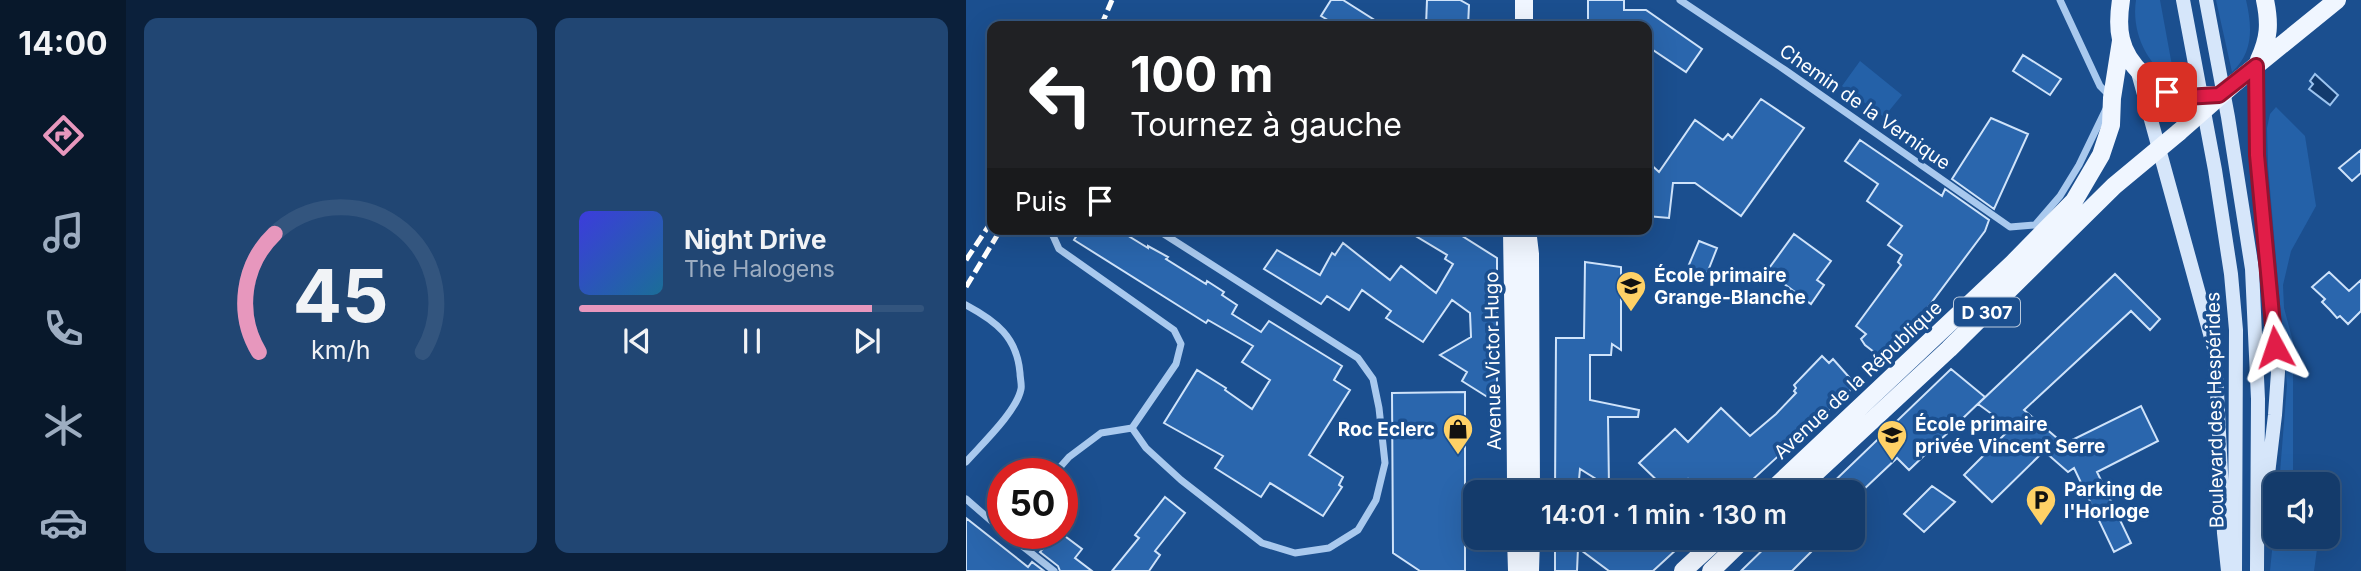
<!DOCTYPE html>
<html lang="fr">
<meta charset="utf-8">
<style>
body{margin:0;font-family:Inter,sans-serif;background:#214673;color:#f1f3f6;height:100vh;display:flex;flex-direction:column;font-size:26px;white-space:nowrap}
*{box-sizing:border-box;margin:0}
p{font-size:23px;color:#9dadc1}
.icon{flex:none;width:38px;height:38px;fill:none;stroke:currentColor;stroke-width:2;stroke-linecap:round;stroke-linejoin:round}
.map{position:relative;flex:1;overflow:hidden}
.details{display:flex;flex-direction:column;gap:18px;padding:18px;background:#0b203b;width:840px}
.details>*{flex:none}
.guide{position:absolute;left:21px;top:21px;width:665px;height:214px;border-radius:14px;box-shadow:0 7px 28px #0002,0 0 0 2px #33557e;background:#202124;color:#fff;overflow:hidden}
.fabs{position:absolute;left:1297px;top:472px;display:grid;gap:14px}
.fabs a{display:grid;place-items:center;width:77px;height:77px;border-radius:14px;background:#143b6b;box-shadow:0 7px 28px #0002,0 0 0 2px #33557e;font-size:35px}
.speed{position:absolute;left:21px;top:458px;display:flex;gap:14px;font-size:35px;font-weight:700;text-align:center}
.speed>*{display:grid;place-content:center;width:91px;height:91px;border-radius:50%;background:#143b6b;box-shadow:0 7px 28px #0002,0 0 0 2px #33557e;line-height:1}
.speed .limit{border:10px solid #d22;background:#fff;color:#111}
.pin{position:absolute;display:grid;place-items:center;width:60px;height:60px;color:#fff;margin:-30px;border-radius:14px;box-shadow:0 4px 10px #0006}
.me{position:absolute;width:77px;margin:-38px;rotate:355deg;stroke-linejoin:round;filter:drop-shadow(0 0 5px #0008)}
.turn{display:flex;align-items:center;gap:24px;height:147px;padding:0 28px;font-size:32px}
.turn .icon{width:91px;height:91px;stroke-width:2.5}
.turn b{display:block;font-size:49px;line-height:60px}
.then{display:flex;align-items:center;height:66px;padding:0 28px;background:#0003;gap:14px;font-size:26px}
.details .card{flex:1;display:flex;flex-direction:column;justify-content:center;gap:10px;min-width:0;padding:0 24px;border-radius:14px;background:#214673}
.details .dial{align-items:center;gap:0}
.dial svg{height:182px;overflow:visible;fill:none;stroke:#33557e;stroke-width:7;stroke-linecap:round;text-anchor:middle}
.dial text{fill:#f1f3f6;stroke:none}
.song{display:flex;align-items:center;gap:21px}
.cover{width:84px;height:84px;border-radius:10px;background:linear-gradient(135deg,hsl(240 70% 55%),hsl(200 70% 35%))}
.played{height:7px;border-radius:4px;background:linear-gradient(90deg,#e797bd 85%,#33557e 85%)}
.keys{display:flex;justify-content:space-around;direction:ltr}
.details .tiles{flex:1;display:grid;gap:18px;grid-template-columns:repeat(2,1fr)}
.trip{position:absolute;left:497px;top:480px;width:402px;height:70px;border-radius:14px;background:#143b6b;box-shadow:0 7px 28px #0002,0 0 0 2px #33557e;font-weight:600;line-height:70px;text-align:center}
main{display:flex;flex:1;min-height:0}
.dock{display:flex;flex-direction:column;width:126px;justify-content:space-around;align-items:center;background:#08182b;color:#9dadc1}
.dock .icon{width:49px;height:49px}
.dock .selected{color:#e797bd}
.dock b{font-size:32px;color:#f1f3f6}
.map>svg:first-child{display:block}
</style>
<main>
<nav class="dock">
<b>14:00</b>
<svg class="icon selected" aria-label="directions" viewBox="0 0 24 24"><path d="M12 3l9 9-9 9-9-9zM9 14v-3h6M13 9l2 2-2 2"/></svg>
<svg class="icon" aria-label="music" viewBox="0 0 24 24"><path d="M9 18V5l10-2v13"/><circle cx="6" cy="18" r="3"/><circle cx="16" cy="16" r="3"/></svg>
<svg class="icon" aria-label="phone" viewBox="0 0 24 24"><path d="M5 4h4l2 5-3 2q2 4 5 5l2-3 5 2v4C11 20 4 13 5 4z"/></svg>
<svg class="icon" aria-label="climate" viewBox="0 0 24 24"><path d="M12 3v18M4 7l16 10M4 17L20 7"/></svg>
<svg class="icon" aria-label="car" viewBox="0 0 24 24"><path d="M5 17H2v-5l4-1 3-4h7l3 4 3 1v5h-3M9 17h6M6 11h13"/><circle cx="7" cy="17" r="2"/><circle cx="17" cy="17" r="2"/></svg>
</nav>
<section class="details">
<div class="tiles">
<div class="card dial"><svg viewBox="0 0 100 80">
<path d="M14 69A42 42 0 1 1 86 69"/>
<path d="M14 69A42 42 0 0 1 21 17" stroke="#e797bd"/>
<text x="50" y="56" font-size="32" font-weight="700">45</text>
<text x="50" y="72" font-size="11">km/h</text>
</svg></div>
<div class="card">
<div class="song"><i class="cover"></i><div><b>Night Drive</b><p>The Halogens</p></div></div>
<div class="played"></div>
<div class="keys"><svg class="icon" aria-label="previous" viewBox="0 0 24 24"><path d="M18 5L8 12l10 7zM5 5v14"/></svg><svg class="icon" aria-label="pause" viewBox="0 0 24 24"><path d="M8 5v14M16 5v14"/></svg><svg class="icon" aria-label="next" viewBox="0 0 24 24"><path d="M6 5l10 7-10 7zM19 5v14"/></svg></div>
</div>
</div>
</section>
<div class="map">
<svg width="1395" height="571" viewBox="0 0 1395 571">
<rect width="100%" height="100%" fill="#1b4f8f"/>
<path fill="#2461a8" d="M 1170,0 L 1194,0 L 1209,82 C 1181,66 1165,32 1170,0 Z
M 1250,0 L 1280,0 C 1286,26 1288,52 1266,72 Z
M 894,61 L 936,95 L 918,117 L 876,86 Z
M 1310,107 L 1339,136 L 1350,206 L 1325,251 L 1317,285 L 1318,308 L 1327,342 L 1327,470 L 1332,485 L 1313,485 L 1321,385 L 1302,166 L 1301,128 L 1304,114 Z
M 1309,521 L 1309,537 L 1350,537 L 1352,542 L 1348,571 L 1304,571 Z"/>
<path fill="#123a6d" stroke="#9cc4f0" stroke-width="2" d="M 1349,74 L 1372,95 L 1364,105 L 1343,89 L 1347,84 L 1344,81 Z"/>
<path fill="#2a66ad" stroke="#cfe3fa" stroke-width="2" d="M 365,0 L 377,0 L 418,26 L 372,26 L 355,16 Z
M 461,0 L 494,0 L 503,5 L 502,26 L 460,26 Z
M 622,0 L 658,0 L 658,10 L 680,10 L 736,49 L 720,72 L 681,46 L 681,26 L 622,26 Z
M 1057,55 L 1095,79 L 1084,95 L 1047,71 Z
M 795,99 L 838,128 L 775,216 L 729,183 L 707,183 L 703,218 L 681,216 L 681,161 L 693,172 L 729,120 L 757,140 L 762,134 L 766,138 Z
M 1025,118 L 1062,134 L 1028,209 L 986,179 Z
M 894,140 L 976,196 L 979,189 L 1023,220 L 1019,231 L 936,342 L 917,359 L 899,345 L 895,339 L 900,334 L 890,326 L 935,265 L 932,262 L 936,255 L 922,245 L 936,226 L 901,201 L 912,184 L 879,161 Z
M 1395,150 L 1395,173 L 1386,181 L 1373,168 Z
M 115,229 L 151,229 L 182,248 L 182,246 L 202,257 L 200,259 L 240,284 L 241,281 L 258,292 L 256,295 L 271,305 L 266,314 L 295,332 L 303,321 L 376,366 L 368,380 L 384,390 L 343,455 L 377,477 L 373,485 L 376,487 L 357,516 L 304,483 L 295,497 L 249,468 L 257,456 L 198,423 L 231,370 L 260,388 L 259,390 L 286,409 L 304,380 L 276,362 L 287,346 L 242,320 L 240,323 L 108,240 Z
M 438,229 L 485,229 L 531,258 L 531,403 L 496,381 L 501,372 L 474,355 L 505,337 L 504,313 L 486,300 L 457,342 L 420,318 L 425,311 L 396,290 L 383,310 L 361,296 L 355,304 L 298,269 L 311,250 L 354,275 L 366,253 L 369,255 L 377,243 L 424,280 L 435,266 L 470,293 L 487,264 L 479,259 L 481,255 Z
M 828,234 L 865,261 L 851,280 L 858,285 L 845,304 L 801,271 Z
M 733,241 L 751,248 L 740,276 L 719,274 Z
M 619,262 L 655,267 L 655,350 L 646,344 L 645,355 L 624,355 L 624,400 L 673,410 L 672,417 L 642,417 L 643,487 L 614,469 L 612,490 L 610,492 L 589,492 L 590,338 L 618,338 Z
M 1363,272 L 1383,291 L 1395,280 L 1395,311 L 1382,324 L 1374,316 L 1371,318 L 1364,310 L 1356,302 L 1359,299 L 1346,287 Z
M 1149,274 L 1194,319 L 1184,330 L 1165,311 L 1058,410 L 1098,444 L 1175,406 L 1192,441 L 1131,472 L 1165,543 L 1148,552 L 1108,468 L 1102,472 L 1078,451 L 1026,502 L 998,475 L 1045,428 L 1012,404 Z
M 856,356 L 863,363 L 867,359 L 890,385 L 773,492 L 734,492 L 722,479 L 709,492 L 703,492 L 673,463 L 709,429 L 722,442 L 755,408 L 784,436 L 810,414 L 830,393 L 828,391 L 830,388 L 828,385 Z
M 985,369 L 1019,397 L 943,470 L 931,458 L 895,492 L 857,492 Z
M 499,392 L 499,571 L 454,571 L 427,553 L 426,393 Z
M 966,486 L 989,502 L 958,532 L 938,514 Z
M 199,497 L 219,513 L 189,551 L 194,555 L 183,571 L 146,571 L 173,538 L 169,535 Z
M 0,518 L 62,567 L 66,562 L 78,571 L 0,571 Z
M 89,534 L 96,534 L 116,549 L 109,558 L 126,571 L 94,571 L 92,566 L 74,552 Z
M 589,537 L 724,537 L 687,571 L 643,571 L 612,548 L 611,571 L 589,571 Z
M 810,537 L 860,537 L 826,571 L 775,571 Z"/>
<g fill="none" stroke-linecap="round" stroke-linejoin="round">
<path stroke="#a9c9ee" stroke-width="7" d="M 714,0 L 819,70 L 1044,227 L 1069,225 L 1094,196 L 1113,165 L 1140,109
M 1094,0 L 1134,86 L 1144,96
M 84,229 L 93,249 L 208,330 L 215,344 L 210,364 L 166,428 L 135,433 L 103,457 L 88,474
M 0,305 C 30,321 51,337 54,373 C 54,378 56,385 55,389 C 51,411 15,445 0,462
M 166,428 L 180,448 L 215,480 L 296,543 L 329,553 L 363,548 L 392,530 L 410,500 L 419,463 L 413,408 L 407,379 L 392,358 L 190,229
M 0,499 L 37,531
M 41,534 L 88,571"/>
<path stroke="#d6e6fa" stroke-width="14" d="M 1217,0 L 1249,170 L 1265,274 L 1270,330 L 1269,571
M 1240,0 L 1262,117 L 1286,269 L 1292,399 L 1291,571
M 1290,66 L 1291,155 L 1312,372 L 1309,415 L 1300,491
M 1171,69 L 1249,352 L 1258,533 L 1262,571"/>
<path stroke="#f0f6ff" stroke-width="18" d="M 558,0 L 558,26
M 1155,0 C 1153,13 1152,27 1155,39 C 1161,66 1188,88 1213,96
M 1293,60 C 1303,38 1304,24 1299,0
M 1270,82 L 1371,0
M 546,229 C 547,317 550,404 550,492
M 561,229 L 564,254 L 565,492
M 804,492 L 1047,263 L 1108,201 L 1135,155 L 1145,125 L 1146,98 L 1155,41
M 829,492 L 983,349 L 1148,186 L 1213,132
M 550,537 L 551,571
M 564,571 L 565,537
M 717,571 L 754,537
M 745,571 L 780,537"/>
<path stroke="#fff" stroke-width="5" stroke-dasharray="12 5" stroke-linecap="butt" d="M 135,26 L 146,0
M 0,260 L 26,221
M 0,287 L 35,229"/>
<path stroke="#f0f6ff" stroke-width="18" d="M 1213,96 L 1253,95
M 1213,132 L 1270,82"/>
</g>
<g fill="none" stroke-linecap="round" stroke-linejoin="round">
<g stroke="#92132f" stroke-width="18">
<path id="route" d="M 1201,92 L 1219,97 L 1253,95 L 1290,66 L 1291,155 L 1309,347"/>
</g>
<use href="#route" stroke="#e11d48" stroke-width="12"/>
</g>
<defs>
<g id="school-pin" transform="scale(1.575)"><path d="M0 17L-7.5 6A9.5 9.5 0 1 1 7.5 6Z" fill="#ffd166" stroke="#1b4f8f"/><path d="M0-5L7-2L0 1L-7-2ZM-4 1L0 2.5L4 1V4Q0 6-4 4Z" fill="#111"/></g>
<g id="shop-pin" transform="scale(1.575)"><path d="M0 17L-7.5 6A9.5 9.5 0 1 1 7.5 6Z" fill="#ffd166" stroke="#1b4f8f"/><path d="M-5-2.5h2.3a2.7 3.5 0 0 1 5.4 0H5L5.5 6h-11ZM-1.5-2.5h3a1.5 2.3 0 0 0-3 0Z" fill="#111"/></g>
<g id="parking-pin" transform="scale(1.575)"><path d="M0 17L-7.5 6A9.5 9.5 0 1 1 7.5 6Z" fill="#ffd166" stroke="#1b4f8f"/><path d="M-3.5-5.5H1a3.5 3.5 0 0 1 0 7H-1V5.5H-3.5ZM-1-3.4V-.6H.8a1.4 1.4 0 0 0 0-2.8Z" fill="#111"/></g>
</defs>
<g fill-rule="evenodd">
<use href="#school-pin" x="665" y="286"/>
<use href="#shop-pin" x="492" y="429"/>
<use href="#school-pin" x="926" y="435"/>
<use href="#parking-pin" x="1075" y="500"/>
</g>
<g text-anchor="middle" dominant-baseline="central" stroke-width="7" stroke-linejoin="round" paint-order="stroke">
<rect fill="#1b4f8f" stroke="#bbcadd" stroke-width="2" x="988" y="297.5" width="66" height="29" rx="5"/>
<g font-size="18" font-weight="bold" fill="#fff">
<text x="1021" y="312">D 307</text>
</g>
<g font-size="19" fill="#fff" stroke="#1b4f8f">
<text transform="translate(899 107) rotate(35)">Chemin de la Vernique</text>
<text transform="translate(527 361) rotate(-91)">Avenue Victor Hugo</text>
<text transform="translate(892 380) rotate(-43)">Avenue de la République</text>
<text transform="translate(1249 410) rotate(-91)">Boulevard des Hespérides</text>
</g>
<g font-size="19" font-weight="bold" fill="#fff" stroke="#1b4f8f" text-anchor="start">
<text x="688" y="275">École primaire<tspan x="688" dy="22">Grange-Blanche</tspan></text>
<text x="949" y="424">École primaire<tspan x="949" dy="22">privée Vincent Serre</tspan></text>
<text x="469" y="429" text-anchor="end">Roc Eclerc</text>
<text x="1098" y="489">Parking de<tspan x="1098" dy="22">l'Horloge</tspan></text>
</g>
</g>
</svg>
<div class="fabs">
<a><svg class="icon" aria-label="sound" viewBox="0 0 24 24"><path d="M4 9h4l5-4v14l-5-4H4zM17 9q2 3 0 6"/></svg></a>
</div>
<div class="speed"><div class="limit">50</div></div>
<div class="pin" style="left:1201px;top:92px;background:#d93025"><svg class="icon" aria-label="arrive" viewBox="0 0 24 24"><path d="M6 21V4h12l-3 4 3 4H6"/></svg></div>
<svg class="me" style="left:1309px;top:347px" viewBox="-20 -20 40 40"><path d="M0-17L14 15 0 8-14 15z" fill="#e11d48" stroke="#fff" stroke-width="4"/></svg>
<div class="trip">14:01 · 1 min · 130 m</div>
<div class="guide">
<div class="turn"><svg class="icon" aria-label="left" viewBox="0 0 24 24"><path d="M17 20v-9H6M10 6l-5 5 5 5"/></svg><div><b>100 m</b>Tournez à gauche</div></div>
<div class="then">Puis<svg class="icon" aria-label="arrive" viewBox="0 0 24 24"><path d="M6 21V4h12l-3 4 3 4H6"/></svg></div>
</div>
</div>
</main>
